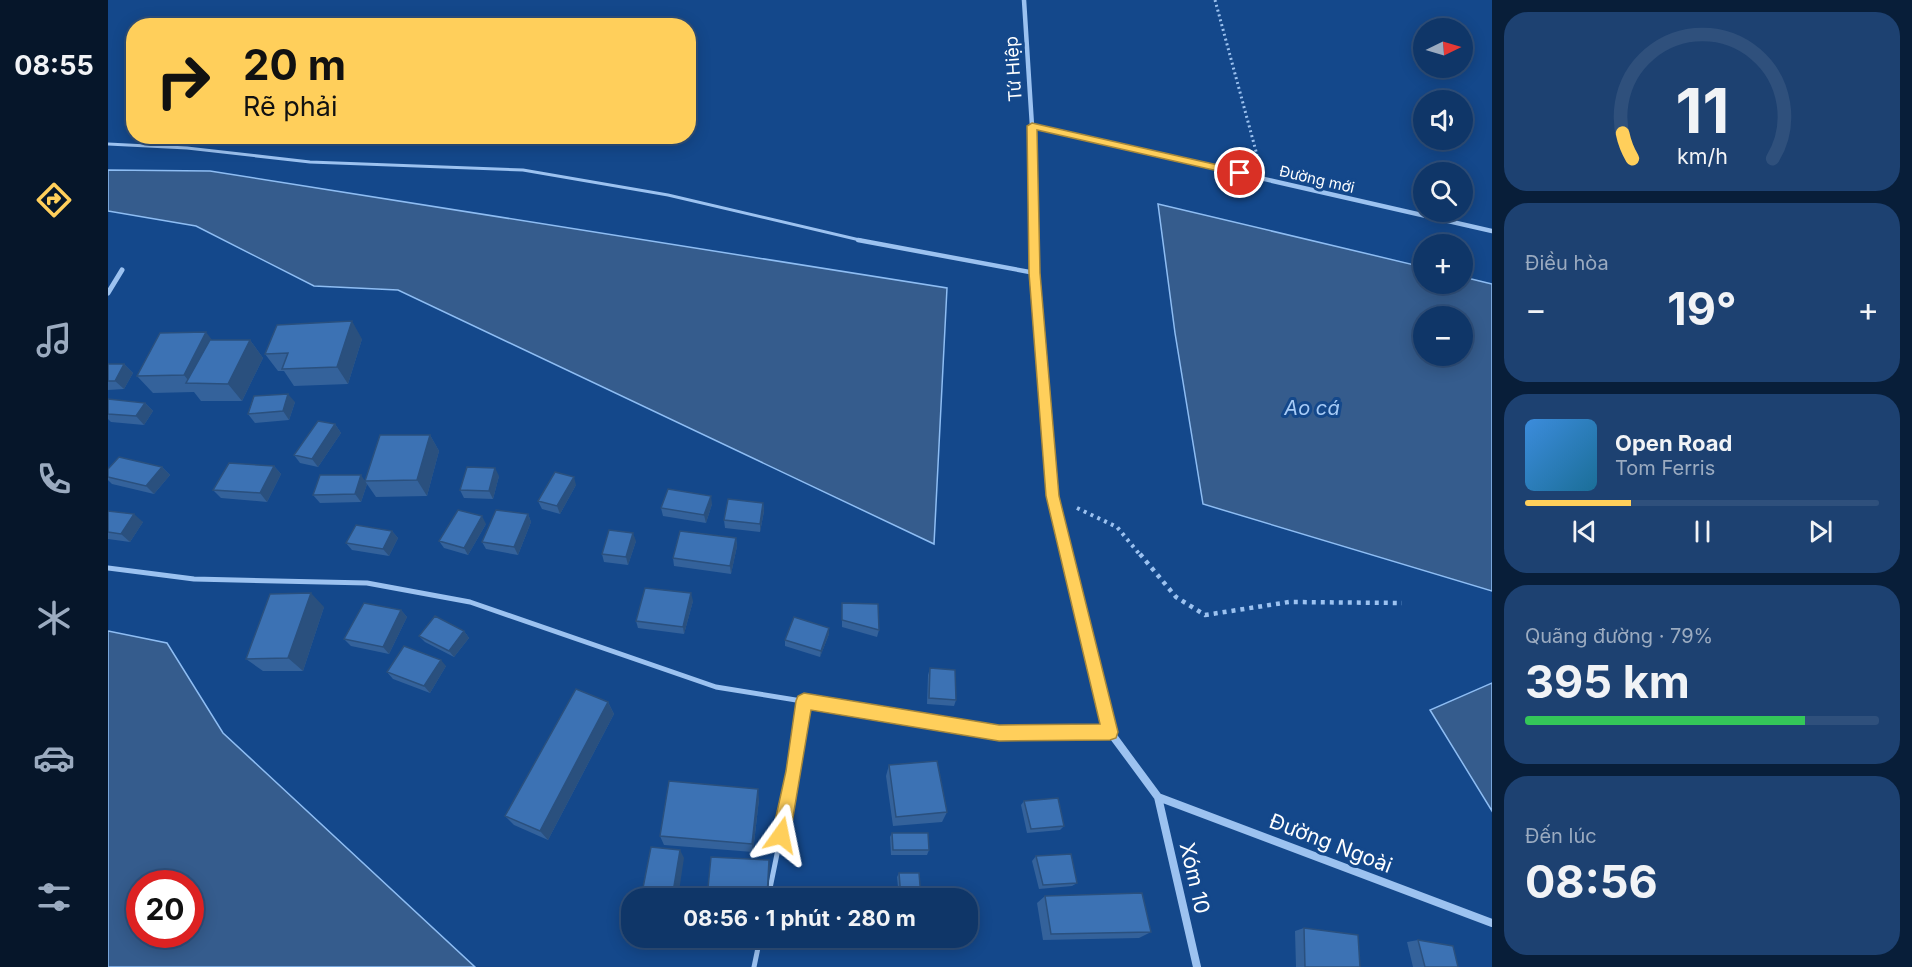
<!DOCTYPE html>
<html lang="vi">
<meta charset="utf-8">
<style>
body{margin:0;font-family:Inter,sans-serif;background:#1d4171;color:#f1f3f6;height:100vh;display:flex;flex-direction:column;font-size:22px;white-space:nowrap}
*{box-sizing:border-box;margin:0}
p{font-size:20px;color:#9babc0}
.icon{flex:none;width:33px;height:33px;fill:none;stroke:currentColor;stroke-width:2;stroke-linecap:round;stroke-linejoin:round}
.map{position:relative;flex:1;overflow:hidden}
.sheet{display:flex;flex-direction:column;gap:12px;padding:12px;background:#081e39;width:420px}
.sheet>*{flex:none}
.guide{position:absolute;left:18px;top:18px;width:570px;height:126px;border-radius:24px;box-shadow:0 3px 15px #0003,0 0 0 2px #2f507c;background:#ffcf5b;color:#111;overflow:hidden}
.needle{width:39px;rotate:85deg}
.buttons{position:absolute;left:1305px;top:18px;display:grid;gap:12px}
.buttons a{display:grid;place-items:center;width:60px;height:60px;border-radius:50%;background:#0f3668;box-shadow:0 3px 15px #0003,0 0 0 2px #2f507c;font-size:30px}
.speed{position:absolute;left:18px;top:870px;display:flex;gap:12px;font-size:30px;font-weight:700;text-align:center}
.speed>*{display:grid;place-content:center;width:78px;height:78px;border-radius:50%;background:#0f3668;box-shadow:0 3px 15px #0003,0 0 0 2px #2f507c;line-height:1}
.speed .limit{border:9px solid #d22;background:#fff;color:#111}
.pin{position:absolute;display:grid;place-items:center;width:51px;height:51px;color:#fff;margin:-26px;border:3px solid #fff;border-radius:50%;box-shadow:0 2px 6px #0007}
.me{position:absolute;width:66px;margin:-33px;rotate:12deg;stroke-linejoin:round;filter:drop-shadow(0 0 4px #0008)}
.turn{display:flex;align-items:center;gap:21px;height:126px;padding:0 18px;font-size:27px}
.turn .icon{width:78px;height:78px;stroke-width:2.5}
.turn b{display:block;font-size:42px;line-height:51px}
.big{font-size:45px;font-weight:700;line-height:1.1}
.sheet .tile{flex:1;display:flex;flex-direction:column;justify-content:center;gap:9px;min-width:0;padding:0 21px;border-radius:24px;background:#1d4171}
.sheet .dial{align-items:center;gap:0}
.dial svg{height:156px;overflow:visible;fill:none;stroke:#2f507c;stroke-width:7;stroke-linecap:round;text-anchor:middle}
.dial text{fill:#f1f3f6;stroke:none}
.song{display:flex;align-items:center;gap:18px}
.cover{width:72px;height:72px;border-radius:9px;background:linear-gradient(135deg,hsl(210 70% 55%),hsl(200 70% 35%))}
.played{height:6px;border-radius:3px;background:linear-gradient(90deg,#ffcf5b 30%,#2f507c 30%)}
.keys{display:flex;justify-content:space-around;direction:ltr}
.heat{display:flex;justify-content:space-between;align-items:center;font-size:33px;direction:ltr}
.charge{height:9px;border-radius:4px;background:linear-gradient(90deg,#34c759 79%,#2f507c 0)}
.trip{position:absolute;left:513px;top:888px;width:357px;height:60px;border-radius:24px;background:#0f3668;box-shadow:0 3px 15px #0003,0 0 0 2px #2f507c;font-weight:700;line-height:60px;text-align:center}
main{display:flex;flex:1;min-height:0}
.dock{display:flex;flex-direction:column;width:108px;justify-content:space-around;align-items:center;background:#06162a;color:#9babc0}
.dock .icon{width:42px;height:42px}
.dock .active{color:#ffcf5b}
.dock b{font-size:27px;color:#f1f3f6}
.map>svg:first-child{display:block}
</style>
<main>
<nav class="dock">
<b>08:55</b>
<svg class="icon active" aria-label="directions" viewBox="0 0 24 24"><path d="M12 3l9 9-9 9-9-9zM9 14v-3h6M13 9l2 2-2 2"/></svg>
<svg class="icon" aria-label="music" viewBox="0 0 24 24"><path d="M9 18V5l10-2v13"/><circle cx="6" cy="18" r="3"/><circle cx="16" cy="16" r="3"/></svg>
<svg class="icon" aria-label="phone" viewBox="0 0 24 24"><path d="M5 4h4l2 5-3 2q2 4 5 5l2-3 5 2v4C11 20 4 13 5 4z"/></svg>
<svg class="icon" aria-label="climate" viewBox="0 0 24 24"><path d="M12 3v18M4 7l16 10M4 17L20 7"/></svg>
<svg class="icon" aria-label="car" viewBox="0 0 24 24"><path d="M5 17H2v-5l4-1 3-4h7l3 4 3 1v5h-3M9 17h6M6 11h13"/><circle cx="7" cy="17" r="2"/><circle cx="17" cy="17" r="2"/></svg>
<svg class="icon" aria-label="filters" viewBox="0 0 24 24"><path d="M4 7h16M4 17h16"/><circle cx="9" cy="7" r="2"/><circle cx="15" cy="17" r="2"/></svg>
</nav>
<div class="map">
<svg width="1384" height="967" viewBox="0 0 1384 967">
<rect width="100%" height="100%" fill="#14488b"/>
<path fill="#355c8d" stroke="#8ebdf3" stroke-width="1.5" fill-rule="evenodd" d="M 0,170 L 102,171 L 839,288 L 826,544 L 290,290 L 206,286 L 88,226 L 0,211 Z
M 1050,204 L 1315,267 L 1316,284 L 1354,284 L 1355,277 L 1384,284 L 1384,591 L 1095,504 L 1067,333 ZM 1316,316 L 1354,316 L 1354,356 L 1316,356 Z
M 0,631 L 59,643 L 115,733 L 367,967 L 0,967 ZM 32,884 L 82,884 L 82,934 L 32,934 Z
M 1384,683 L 1384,811 L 1322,710 Z"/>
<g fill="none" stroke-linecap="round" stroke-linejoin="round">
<path stroke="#9cc2f0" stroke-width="3" stroke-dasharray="2 3" stroke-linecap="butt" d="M 1107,0 L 1149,155"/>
<path stroke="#9cc2f0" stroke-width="4" stroke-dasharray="3 4.5" stroke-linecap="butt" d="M 969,508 L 1009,527 L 1033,556"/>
<path stroke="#9cc2f0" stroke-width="4.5" stroke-dasharray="4 5" stroke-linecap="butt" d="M 1032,554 L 1068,597 L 1097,615 L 1181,602 L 1294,603"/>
<path stroke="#9cc2f0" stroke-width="3" d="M 0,144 L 79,148 L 202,162 L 415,170 L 560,195 L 756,241"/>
<path stroke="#9cc2f0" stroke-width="4.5" d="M 750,240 L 927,273"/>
<path stroke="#9cc2f0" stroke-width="5" d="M 0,568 L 86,579 L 259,583 L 362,602 L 608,687 L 891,733 L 1002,732
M 660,898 L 686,771 L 696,701
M 646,967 L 652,938"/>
<path stroke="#9cc2f0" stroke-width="4.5" d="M 916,0 L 924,126 L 926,241
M 924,126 L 1384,231"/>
<path stroke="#9cc2f0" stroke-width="5" d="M 926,240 L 944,496 L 959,556
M 0,293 L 14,270"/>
<path stroke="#9cc2f0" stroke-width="8" d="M 958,554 L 1002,732 L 1050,797 L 1089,967
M 1050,797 L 1384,923"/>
</g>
<path fill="#34629b" d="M 254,339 L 240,384 L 186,386 L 176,371 L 170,371 L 157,354 Z
M 104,340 L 142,340 L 155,358 L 134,401 L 93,401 L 86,392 L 45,393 L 29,376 Z
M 0,364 L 16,364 L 25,373 L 16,389 L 0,390 Z
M 0,399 L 37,403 L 45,411 L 36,425 L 3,422 L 0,419 Z
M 187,402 L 181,420 L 147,423 L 140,414 Z
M 227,424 L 233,433 L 210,467 L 192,463 L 186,455 Z
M 322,435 L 331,451 L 319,496 L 268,497 L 259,484 L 253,502 L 212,503 L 205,495 L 257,480 Z
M 166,466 L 173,474 L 159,502 L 113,498 L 105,490 Z
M 54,467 L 62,475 L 46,494 L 4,484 L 0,480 L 0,469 Z
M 391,476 L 385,499 L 356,498 L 352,490 Z
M 468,485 L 452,514 L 434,509 L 430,501 Z
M 655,503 L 656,511 L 652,532 L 617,528 L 616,520 Z
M 604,504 L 598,523 L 555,516 L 553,508 Z
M 0,511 L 35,522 L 22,542 L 0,539 Z
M 420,514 L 423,522 L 410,555 L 378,549 L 374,542 Z
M 378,524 L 360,555 L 336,548 L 331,541 Z
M 284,531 L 290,538 L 281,556 L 244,550 L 238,543 Z
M 628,538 L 629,546 L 623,574 L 566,566 L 565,558 Z
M 528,541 L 520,565 L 496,562 L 494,554 Z
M 585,601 L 576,634 L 530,628 L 528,621 Z
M 734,603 L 771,630 L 769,637 L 734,627 Z
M 216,607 L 195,671 L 155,671 L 138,659 Z
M 293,610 L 299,617 L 281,654 L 243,646 L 236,639 Z
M 721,628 L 721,634 L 712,657 L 677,646 L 677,640 Z
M 356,631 L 361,638 L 346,657 L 317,642 L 311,636 Z
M 338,666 L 322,693 L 285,679 L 279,672 Z
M 822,668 L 848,700 L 846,706 L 819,704 L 820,675 Z
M 500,702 L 506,714 L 440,840 L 406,825 L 397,816 Z
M 781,765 L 839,812 L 834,822 L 785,826 L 778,776 Z
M 651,799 L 645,852 L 556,845 L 552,836 Z
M 916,801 L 956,826 L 952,830 L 919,833 L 913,805 Z
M 784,833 L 821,850 L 819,855 L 783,855 L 782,837 Z
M 928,856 L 969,883 L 964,886 L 931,889 L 924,861 Z
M 791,873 L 813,898 L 791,898 L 789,877 Z
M 937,896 L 1043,932 L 1031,938 L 935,940 L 929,903 Z
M 1196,928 L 1252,967 L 1188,967 L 1187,931 Z
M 563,938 L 561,949 L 531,946 L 525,941 Z
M 1310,940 L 1350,967 L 1305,967 L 1299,942 Z"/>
<path fill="#2a507e" d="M 244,321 L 254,339 L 240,384 L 229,367 Z
M 98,332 L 111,349 L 83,384 L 76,375 Z
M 142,340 L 155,358 L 134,401 L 120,384 Z
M 16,364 L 25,373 L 16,389 L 7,381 Z
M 180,394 L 187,402 L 181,420 L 175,411 Z
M 37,403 L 45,411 L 36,425 L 28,416 Z
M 227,424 L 233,433 L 210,467 L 204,459 Z
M 322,435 L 331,451 L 319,496 L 309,480 Z
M 166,466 L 173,474 L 159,502 L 152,493 Z
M 54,467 L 62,475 L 46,494 L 38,486 Z
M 387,468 L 391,476 L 385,499 L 381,491 Z
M 253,475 L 259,484 L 253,502 L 247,494 Z
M 466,477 L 468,485 L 452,514 L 449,506 Z
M 603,496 L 604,504 L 598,523 L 596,515 Z
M 655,503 L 656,511 L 652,532 L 652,524 Z
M 26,514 L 35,522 L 22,542 L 13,534 Z
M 420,514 L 423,522 L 410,555 L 406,547 Z
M 374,516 L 378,524 L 360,555 L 356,548 Z
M 284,531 L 290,538 L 281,556 L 275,549 Z
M 525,533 L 528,541 L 520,565 L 518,557 Z
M 628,538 L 629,546 L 623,574 L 622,566 Z
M 203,593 L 216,607 L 195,671 L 180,658 Z
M 583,593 L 585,601 L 576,634 L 575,627 Z
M 293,610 L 299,617 L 281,654 L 275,647 Z
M 721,628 L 721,634 L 712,657 L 713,651 Z
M 356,631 L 361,638 L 346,657 L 341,651 Z
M 333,660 L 338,666 L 322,693 L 316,686 Z
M 500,702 L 506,714 L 440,840 L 432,831 Z
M 650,789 L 651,799 L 645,852 L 644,844 Z
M 572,850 L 576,858 L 570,898 L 564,898 Z
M 661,860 L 662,868 L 660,898 L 659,898 Z
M 558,938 L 563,938 L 561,949 L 557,944 Z"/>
<path fill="#3c72b4" stroke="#2a507e" stroke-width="1.5" d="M 244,321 L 229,367 L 174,369 L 180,353 L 157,354 L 169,325 Z
M 98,332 L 76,375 L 29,376 L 52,333 Z
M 102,340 L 142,340 L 120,384 L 78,383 Z
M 0,364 L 16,364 L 7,381 L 0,381 Z
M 180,394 L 175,411 L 140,414 L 146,396 Z
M 0,399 L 37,403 L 28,416 L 0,414 Z
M 210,421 L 227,424 L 204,459 L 186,455 Z
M 272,435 L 322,435 L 309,480 L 257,481 Z
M 11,457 L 54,467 L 38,486 L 0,477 L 0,469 Z
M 121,463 L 166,466 L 152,493 L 105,490 Z
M 359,467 L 387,468 L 381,491 L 352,490 Z
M 447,472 L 466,477 L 449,506 L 430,501 Z
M 212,475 L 253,475 L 247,494 L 205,495 Z
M 560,489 L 603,496 L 596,515 L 553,508 Z
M 620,499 L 655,503 L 652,524 L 616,520 Z
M 350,510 L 374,516 L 356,548 L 331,541 Z
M 388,510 L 420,514 L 406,547 L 374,542 Z
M 0,511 L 26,514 L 13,534 L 0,532 Z
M 248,525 L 284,531 L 275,549 L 238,543 Z
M 501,530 L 525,533 L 518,557 L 494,554 Z
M 572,531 L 628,538 L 622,566 L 565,558 Z
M 537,588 L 583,593 L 575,627 L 528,621 Z
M 203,593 L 180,658 L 138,659 L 162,594 Z
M 256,603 L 293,610 L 275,647 L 236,639 Z
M 734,603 L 770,604 L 771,630 L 734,620 Z
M 327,616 L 356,631 L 341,651 L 311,636 Z
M 686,617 L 721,628 L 713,651 L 677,640 Z
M 296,646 L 333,660 L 316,686 L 279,672 Z
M 822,668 L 847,670 L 848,700 L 821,698 Z
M 468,689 L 500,702 L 432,831 L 397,816 Z
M 829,761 L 839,812 L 788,817 L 781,765 Z
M 561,781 L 650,789 L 644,844 L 552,836 Z
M 950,798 L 956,826 L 923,829 L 916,801 Z
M 784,833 L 820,833 L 821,850 L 785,850 Z
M 543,847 L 572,850 L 564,898 L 533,898 Z
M 963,854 L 969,883 L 935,885 L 928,856 Z
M 603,857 L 661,860 L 659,898 L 599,898 Z
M 791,873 L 811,873 L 813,898 L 793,898 Z
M 1034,893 L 1043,932 L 943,934 L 937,896 Z
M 1196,928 L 1250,935 L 1252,967 L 1197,967 Z
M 526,938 L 558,938 L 557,944 L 525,941 Z
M 1310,940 L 1345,946 L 1350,967 L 1317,967 Z"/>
<path fill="#ffcf5b" stroke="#a6873b" stroke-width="1.5" d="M 924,123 L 1132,170 L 1137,173 L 1132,176 L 929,130 L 932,273 L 951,496 L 1010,732 L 1008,738 L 1002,740 L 891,741 L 703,710 L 682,835 L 679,841 L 673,843 L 667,841 L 664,835 L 678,771 L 688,701 L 690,696 L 696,693 L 891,725 L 992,724 L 938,496 L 921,273 L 919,126 Z"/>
<g text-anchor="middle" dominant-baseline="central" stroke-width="6" stroke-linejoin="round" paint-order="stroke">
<g font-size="15" fill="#fff" stroke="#14488b">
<text transform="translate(1209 179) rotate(13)">Đường mới</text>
</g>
<g font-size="18" fill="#fff" stroke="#14488b">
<text transform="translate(905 69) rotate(-94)">Tứ Hiệp</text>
</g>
<g font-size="20" font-style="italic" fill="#a8ccf7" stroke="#14488b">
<text x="1204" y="408">Ao cá</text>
</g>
<g font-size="21" fill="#fff" stroke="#14488b">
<text transform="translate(1223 843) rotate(21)">Đường Ngoài</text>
<text transform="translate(1087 878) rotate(77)">Xóm 10</text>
</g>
</g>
</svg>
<div class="buttons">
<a><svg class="needle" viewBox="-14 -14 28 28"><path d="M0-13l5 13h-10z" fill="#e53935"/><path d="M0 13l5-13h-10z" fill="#9babc0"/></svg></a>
<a><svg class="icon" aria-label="sound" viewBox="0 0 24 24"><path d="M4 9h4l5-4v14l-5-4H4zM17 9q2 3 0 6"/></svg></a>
<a><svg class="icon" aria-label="search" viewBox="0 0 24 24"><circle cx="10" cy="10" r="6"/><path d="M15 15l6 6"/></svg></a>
<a>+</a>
<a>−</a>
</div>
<div class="speed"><div class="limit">20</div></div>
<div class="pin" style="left:1132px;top:173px;background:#d93025"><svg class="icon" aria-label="arrive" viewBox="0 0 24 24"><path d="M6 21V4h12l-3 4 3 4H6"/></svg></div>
<svg class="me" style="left:673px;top:835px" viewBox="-20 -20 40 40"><path d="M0-17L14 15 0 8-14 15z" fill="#ffcf5b" stroke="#fff" stroke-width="4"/></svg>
<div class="trip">08:56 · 1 phút · 280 m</div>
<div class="guide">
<div class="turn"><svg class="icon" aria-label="right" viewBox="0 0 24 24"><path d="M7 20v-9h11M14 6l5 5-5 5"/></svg><div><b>20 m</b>Rẽ phải</div></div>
</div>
</div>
<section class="sheet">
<div class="tile dial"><svg viewBox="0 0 100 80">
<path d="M14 69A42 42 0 1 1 86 69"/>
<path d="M14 69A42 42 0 0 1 9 56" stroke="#ffcf5b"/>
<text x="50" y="56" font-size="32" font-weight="700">11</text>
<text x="50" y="72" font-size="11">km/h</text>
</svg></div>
<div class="tile"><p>Điều hòa</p>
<div class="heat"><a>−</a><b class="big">19°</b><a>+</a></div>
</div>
<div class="tile">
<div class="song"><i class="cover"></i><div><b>Open Road</b><p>Tom Ferris</p></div></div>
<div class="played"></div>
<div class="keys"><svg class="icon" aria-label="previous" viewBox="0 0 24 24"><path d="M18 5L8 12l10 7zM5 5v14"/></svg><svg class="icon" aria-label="pause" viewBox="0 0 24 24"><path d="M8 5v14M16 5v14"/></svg><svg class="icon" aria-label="next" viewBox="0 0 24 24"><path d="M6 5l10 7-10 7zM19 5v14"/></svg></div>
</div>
<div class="tile"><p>Quãng đường · 79%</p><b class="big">395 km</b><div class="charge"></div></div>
<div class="tile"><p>Đến lúc</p><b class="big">08:56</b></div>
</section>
</main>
